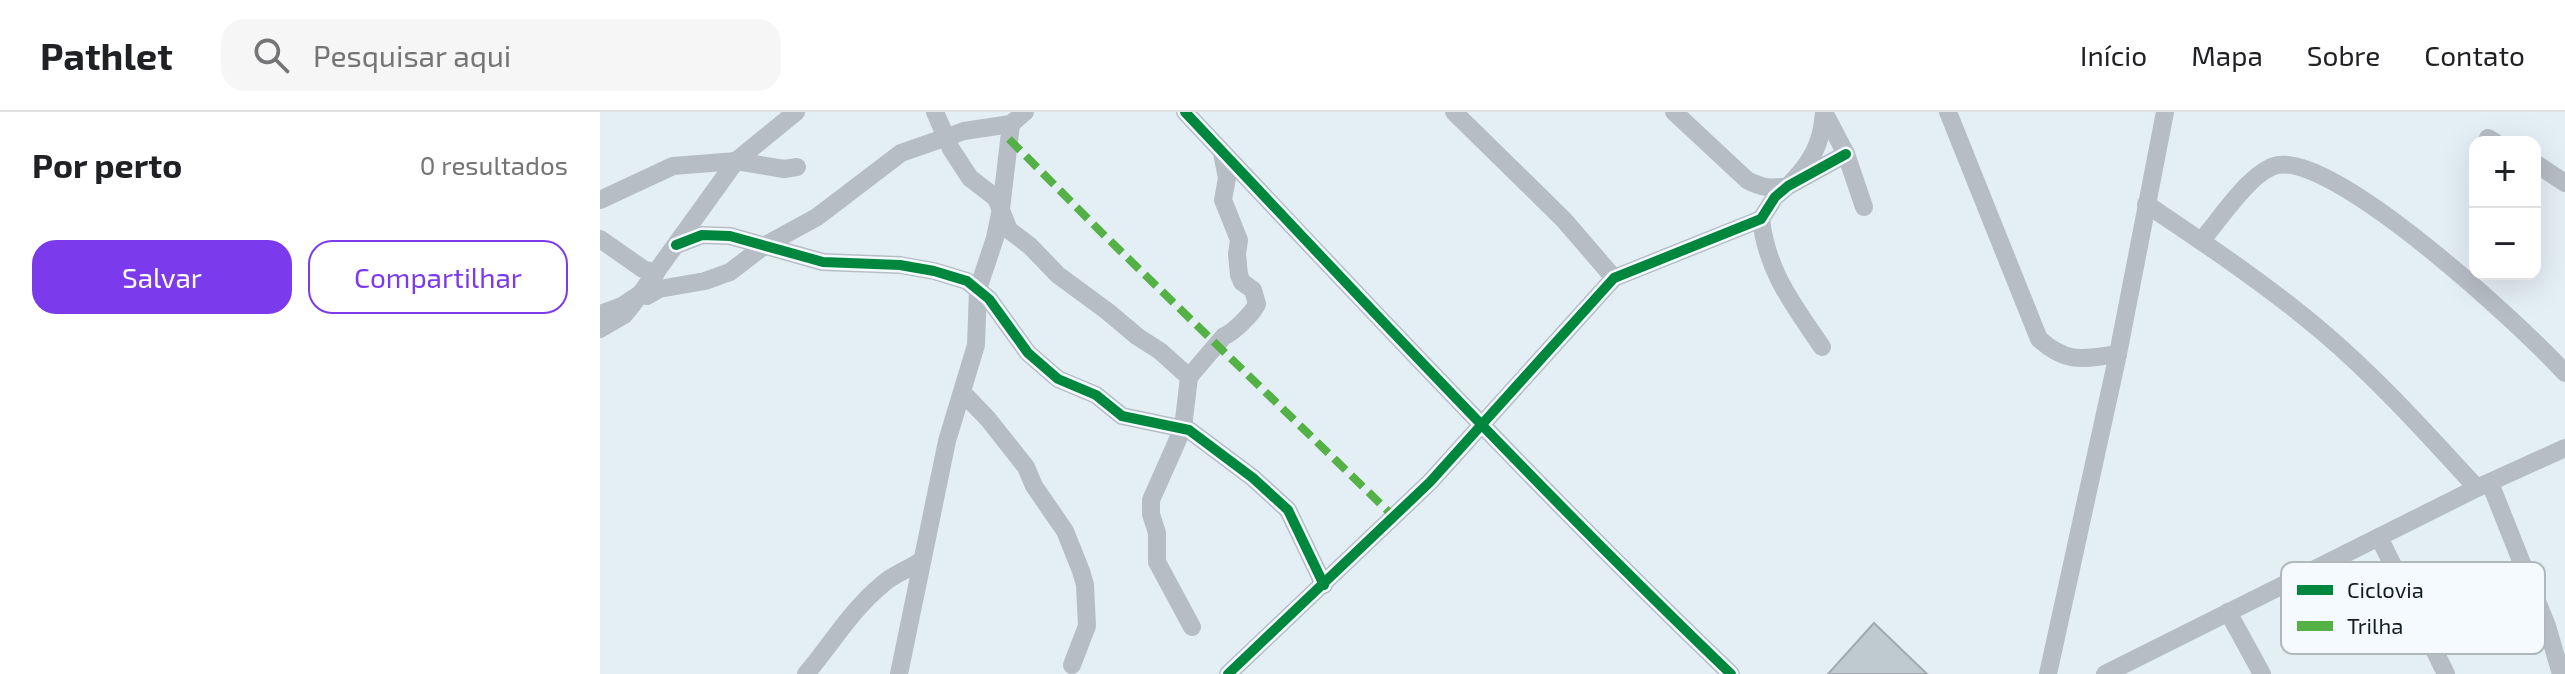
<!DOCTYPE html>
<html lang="pt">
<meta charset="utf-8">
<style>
body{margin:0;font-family:"Exo 2",sans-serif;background:#f6f6f6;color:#202124}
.controls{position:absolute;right:24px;top:24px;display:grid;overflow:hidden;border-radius:16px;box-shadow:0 8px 32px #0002}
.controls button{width:72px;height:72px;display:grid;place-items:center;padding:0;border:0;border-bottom:2px solid #e0e0e0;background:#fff;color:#202124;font:40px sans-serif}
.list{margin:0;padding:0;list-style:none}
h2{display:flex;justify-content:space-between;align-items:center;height:104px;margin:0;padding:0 32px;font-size:34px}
h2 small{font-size:26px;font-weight:400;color:#757577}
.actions{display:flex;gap:16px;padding:24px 32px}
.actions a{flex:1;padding:18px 0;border:2px solid #7c3aed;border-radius:24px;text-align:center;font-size:28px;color:#7c3aed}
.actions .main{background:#7c3aed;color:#fff}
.icon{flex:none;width:44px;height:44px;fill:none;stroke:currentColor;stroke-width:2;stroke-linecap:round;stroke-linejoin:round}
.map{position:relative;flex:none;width:1965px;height:562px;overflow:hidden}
header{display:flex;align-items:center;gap:48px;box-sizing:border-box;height:112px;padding:0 40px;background:#fff;border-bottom:2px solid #e0e0e0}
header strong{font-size:38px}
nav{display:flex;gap:44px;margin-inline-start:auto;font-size:28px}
.search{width:560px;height:72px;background:#f6f6f6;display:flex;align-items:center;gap:20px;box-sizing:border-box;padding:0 28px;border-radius:24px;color:#757577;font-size:30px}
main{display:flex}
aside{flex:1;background:#fff}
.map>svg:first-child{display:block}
.building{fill:#bfcacf;stroke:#9fa9ae;stroke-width:2}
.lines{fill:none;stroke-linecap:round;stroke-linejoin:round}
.minor{stroke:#b7bdc5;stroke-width:18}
.quiet{stroke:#54b145;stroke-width:8;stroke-dasharray:16 8;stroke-linecap:butt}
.cycleway-casing{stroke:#f5fafe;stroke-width:15}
.cycleway{stroke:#00873e;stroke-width:10}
.key{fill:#f5fafe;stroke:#b1b8bc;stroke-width:2}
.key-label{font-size:22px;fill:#121d23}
</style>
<header>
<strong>Pathlet</strong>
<div class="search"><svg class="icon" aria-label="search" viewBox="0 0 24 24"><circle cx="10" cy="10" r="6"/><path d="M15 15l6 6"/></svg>Pesquisar aqui</div>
<nav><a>Início</a><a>Mapa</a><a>Sobre</a><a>Contato</a></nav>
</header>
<main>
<aside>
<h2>Por perto<small>0 resultados</small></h2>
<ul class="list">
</ul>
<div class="actions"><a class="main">Salvar</a><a>Compartilhar</a></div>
</aside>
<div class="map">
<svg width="1965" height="562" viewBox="0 0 1965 562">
<rect width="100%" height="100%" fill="#e4eef5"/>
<polygon class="building" points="1274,511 1327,562 1228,562"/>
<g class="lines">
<g class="minor">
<polyline points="335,0 351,37 370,66 396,86 409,118 430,134 458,163 507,199 538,225 560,239 589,265 583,316 551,388 551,402 557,421 557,450 592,515"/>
<path d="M585 0C764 190 942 381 1131 562"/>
<polyline points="854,0 964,108 1014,166"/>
<path d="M1074 0 1147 68C1162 76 1172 77 1188 74 1211 51 1222 32 1224 0"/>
<path d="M1348 0 1439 227C1467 252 1483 247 1518 242"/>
<polyline points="1225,2 1246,42 1264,95"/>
<polyline points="1888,26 1895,30"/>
<polyline points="1935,51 1965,71"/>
<polyline points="0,88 73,54 136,49 184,57 197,55"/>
<path d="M1546 92C1607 133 1669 174 1725 222 1780 269 1828 323 1877 376"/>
<path d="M1161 107C1167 160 1193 192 1222 235"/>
<polyline points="0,127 43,157 56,161"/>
<path d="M1601 129C1619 109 1651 58 1678 53 1738 43 1923 215 1965 261"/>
<polyline points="76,133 102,123 130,124 223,150 300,153 334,159 367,169 389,187 428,241 458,267 496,283 522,304 589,318 653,366 688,398 724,473"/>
<polyline points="0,202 22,194 40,182 47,184 59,177 105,169 130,160 164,134 217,105 301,41 364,19 411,12 425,0"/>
<polyline points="0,217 24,203 33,192 136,49 196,0"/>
<path d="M589 265 624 224C633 221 653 201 657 192L653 178 642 170 639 163 637 142 639 128 623 88 627 66 622 41"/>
<polyline points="363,281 388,307 426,355 434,374 465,419 481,459 485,473 487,514 472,553"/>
<polyline points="1890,371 1947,514 1961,562"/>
<polyline points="1779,425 1846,562"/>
<polyline points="1628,500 1662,562"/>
<polyline points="1827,523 1930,469"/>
<path d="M206 562C233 530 251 498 284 471 296 461 310 457 322 448"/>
<polyline points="299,562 347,329 376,233 378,177 395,126 401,97 411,12"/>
<polyline points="628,562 830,370 1014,166 1161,107 1175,85 1188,74 1246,42"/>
<polyline points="1448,562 1518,242 1565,0"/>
<polyline points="1505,562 1877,376 1965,336"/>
</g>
<polyline class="quiet" points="409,27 502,121 794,405"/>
<defs>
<g id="cycleway">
<path d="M585 0C764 190 942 381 1131 562"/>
<polyline points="76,133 102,123 130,124 223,150 300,153 334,159 367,169 389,187 428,241 458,267 496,283 522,304 589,318 653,366 688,398 724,473"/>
<polyline points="628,562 830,370 1014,166 1161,107 1175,85 1188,74 1246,42"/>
</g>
</defs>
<use href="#cycleway" class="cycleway-casing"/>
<use href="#cycleway" class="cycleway"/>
</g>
<rect x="1681" y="450" width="264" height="92" rx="12" class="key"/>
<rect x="1697" y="473" width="36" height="10" fill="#00873e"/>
<rect x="1697" y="509" width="36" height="10" fill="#54b145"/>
<g class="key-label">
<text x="1747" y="486">Ciclovia</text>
<text x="1747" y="522">Trilha</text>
</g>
</svg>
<div class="controls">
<button>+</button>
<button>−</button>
</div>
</div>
</main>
